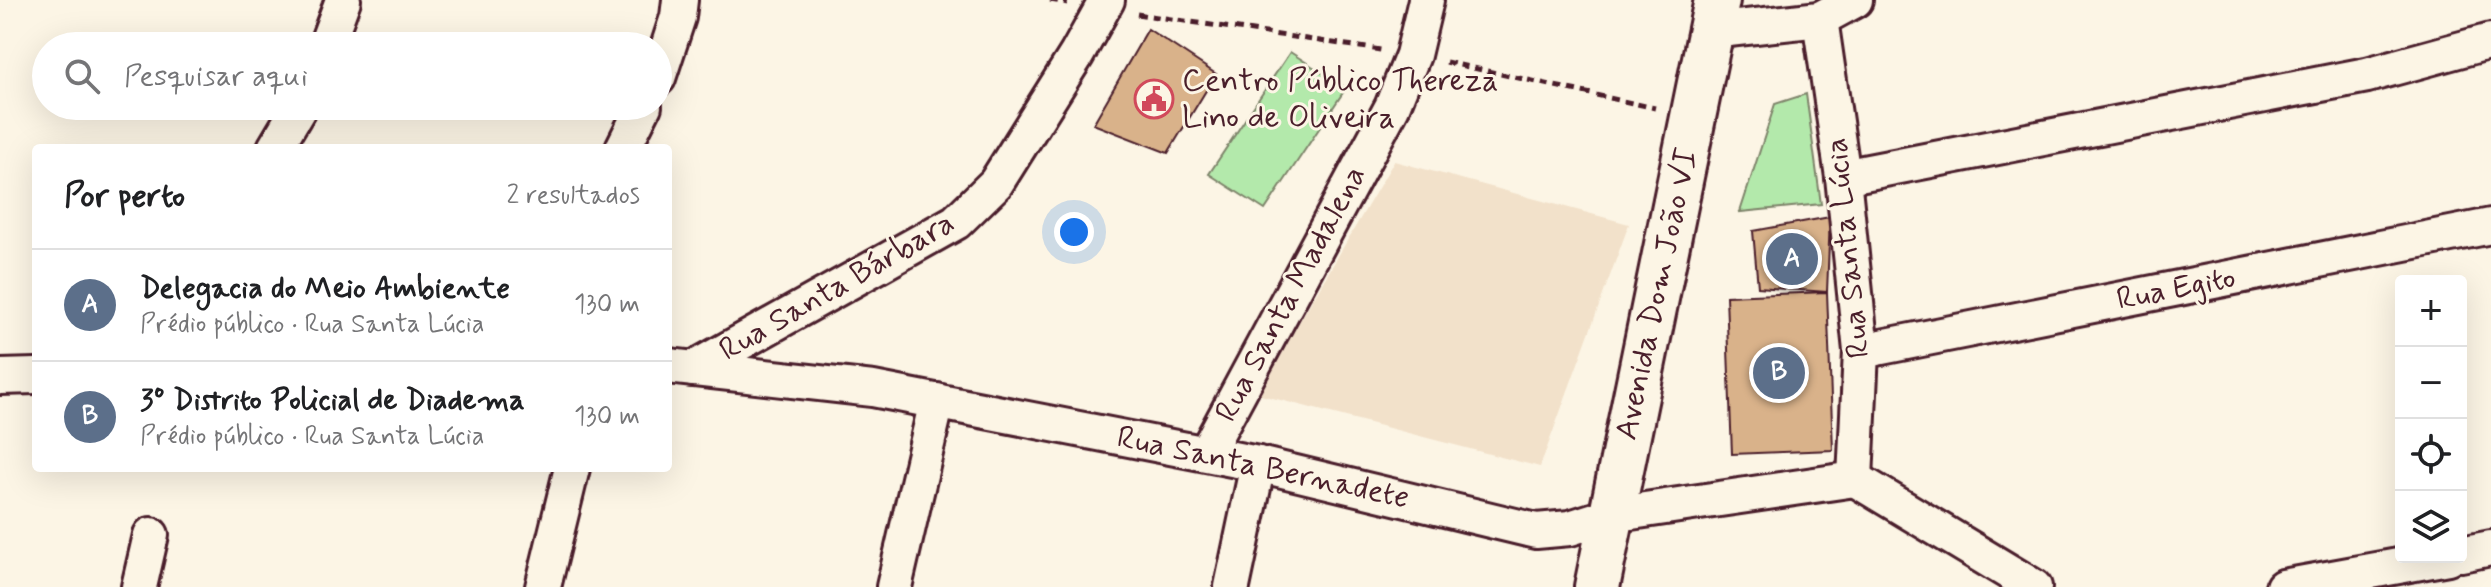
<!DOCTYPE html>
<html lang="pt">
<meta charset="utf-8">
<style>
body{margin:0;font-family:Mynerve,sans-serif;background:#f2f2f2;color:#202124}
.controls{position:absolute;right:24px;bottom:24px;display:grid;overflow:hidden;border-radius:8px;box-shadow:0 8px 32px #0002}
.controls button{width:72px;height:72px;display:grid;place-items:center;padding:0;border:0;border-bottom:2px solid #e0e0e0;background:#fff;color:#202124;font:40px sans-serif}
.you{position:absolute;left:1074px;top:232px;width:28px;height:28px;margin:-20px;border:6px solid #fff;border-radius:50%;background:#1a73e8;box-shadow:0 0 0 12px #1a73e833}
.badge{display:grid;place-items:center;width:52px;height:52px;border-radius:50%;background:#d1495b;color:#fff;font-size:26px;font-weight:700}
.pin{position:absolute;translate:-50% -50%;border:4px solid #fff;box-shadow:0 2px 8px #0006}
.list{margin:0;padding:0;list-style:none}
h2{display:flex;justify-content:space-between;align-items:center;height:104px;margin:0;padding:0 32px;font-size:34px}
h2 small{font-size:26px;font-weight:400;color:#757577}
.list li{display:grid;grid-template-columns:52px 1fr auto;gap:24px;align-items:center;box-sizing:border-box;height:112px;padding:0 32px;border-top:2px solid #e0e0e0}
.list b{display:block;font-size:30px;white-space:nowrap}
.list p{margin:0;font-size:26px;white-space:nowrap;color:#757577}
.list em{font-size:26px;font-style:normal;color:#757577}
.icon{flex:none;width:44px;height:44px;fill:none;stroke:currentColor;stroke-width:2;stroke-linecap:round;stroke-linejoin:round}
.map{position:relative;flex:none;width:2491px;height:587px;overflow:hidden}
.search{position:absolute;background:#fff;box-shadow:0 8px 32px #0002;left:32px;top:32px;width:640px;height:88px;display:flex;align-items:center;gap:20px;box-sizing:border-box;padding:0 28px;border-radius:44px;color:#757577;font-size:30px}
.panel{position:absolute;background:#fff;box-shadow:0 8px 32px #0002;left:32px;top:144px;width:640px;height:328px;border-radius:8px}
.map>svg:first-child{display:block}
.built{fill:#f2e1ca}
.green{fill:#b3e9ab;stroke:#7e846b;stroke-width:2}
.building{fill:#d9b28a;stroke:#4a1f2b;stroke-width:2}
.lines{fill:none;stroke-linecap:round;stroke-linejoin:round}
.minor-casing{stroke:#4a1f2b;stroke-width:40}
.tertiary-casing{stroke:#4a1f2b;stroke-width:50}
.path{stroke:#4a1f2b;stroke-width:5;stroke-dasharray:8 6;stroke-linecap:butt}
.minor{stroke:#fcf5e5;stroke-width:34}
.tertiary{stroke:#fcf5e5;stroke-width:44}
.labels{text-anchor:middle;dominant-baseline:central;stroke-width:6;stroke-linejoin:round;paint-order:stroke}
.poi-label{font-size:32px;fill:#4a1f2b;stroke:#fcf5e5;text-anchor:start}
.street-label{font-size:32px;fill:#4a1f2b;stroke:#fcf5e5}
</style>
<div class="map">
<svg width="2491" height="587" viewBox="0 0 2491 587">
<rect width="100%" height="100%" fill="#fcf5e5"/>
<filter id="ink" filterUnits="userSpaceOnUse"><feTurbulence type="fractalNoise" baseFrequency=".0125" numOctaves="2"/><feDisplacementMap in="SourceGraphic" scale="16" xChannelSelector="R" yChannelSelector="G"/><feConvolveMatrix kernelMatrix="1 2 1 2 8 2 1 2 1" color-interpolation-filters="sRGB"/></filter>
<g filter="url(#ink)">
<polygon class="built" points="1394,161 1629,224 1540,467 1257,394"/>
<g class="green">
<polygon points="1290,52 1346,88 1265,210 1209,174"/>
<polygon points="1806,94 1821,204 1740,212 1775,104"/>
</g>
<g class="building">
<polygon points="1148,29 1216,74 1168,153 1093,124"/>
<polygon points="1830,217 1827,292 1758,287 1753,231"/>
<polygon points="1827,292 1833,450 1732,454 1726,296"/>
</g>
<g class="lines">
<defs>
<g id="minor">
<polyline points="1820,19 1843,177 1861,351 1855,479"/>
<polyline points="1710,31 1820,19 1855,0"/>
<polyline points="326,46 343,0"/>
<polyline points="658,78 678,17 680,0"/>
<polyline points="275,148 300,106"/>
<polyline points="623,148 644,106"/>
<polyline points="1843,177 2367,75 2491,41"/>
<polyline points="1861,351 2491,226"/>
<polyline points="668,366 873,389 1258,464 1536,531 1570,528 1611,515 1855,479"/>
<polyline points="693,369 956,222 996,183 1077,54 1107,0"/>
<polyline points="0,377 36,376"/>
<polyline points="1206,453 1392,107 1413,55 1426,0"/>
<polyline points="1855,479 2034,587"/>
<polyline points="2461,554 2491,548"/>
<polyline points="139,587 151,535"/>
<polyline points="543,587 572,468"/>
<polyline points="894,587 937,401"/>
<polyline points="1232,587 1258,464"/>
<polyline points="2283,587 2448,557"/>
</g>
<polyline id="tertiary" points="1597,587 1717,0"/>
</defs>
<use href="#minor" class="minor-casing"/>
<use href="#tertiary" class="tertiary-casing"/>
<g class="path">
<polyline points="1050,0 1068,3"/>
<polyline points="1137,14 1381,50"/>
<polyline points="1446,62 1655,108"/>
</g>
<use href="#minor" class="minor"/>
<use href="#tertiary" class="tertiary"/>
</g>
</g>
<defs>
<symbol id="civic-ring" viewBox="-11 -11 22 22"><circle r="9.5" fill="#fcf5e5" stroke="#d1495b" stroke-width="1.5"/><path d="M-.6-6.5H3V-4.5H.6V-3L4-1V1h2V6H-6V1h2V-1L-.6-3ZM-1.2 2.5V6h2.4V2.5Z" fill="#d1495b"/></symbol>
</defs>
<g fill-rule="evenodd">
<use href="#civic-ring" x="1132" y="77" width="44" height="44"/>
</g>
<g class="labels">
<g class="poi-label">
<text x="1182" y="81">Centro Público Thereza<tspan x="1182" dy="37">Lino de Oliveira</tspan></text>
</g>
<g class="street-label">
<text transform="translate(1848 248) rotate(-96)">Rua Santa Lúcia</text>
<text transform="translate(837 287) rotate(-30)">Rua Santa Bárbara</text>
<text transform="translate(2176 289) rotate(-11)">Rua Egito</text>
<text transform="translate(1291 294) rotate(-62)">Rua Santa Madalena</text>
<text transform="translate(1657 294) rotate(-78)">Avenida Dom João VI</text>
<text transform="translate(1263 468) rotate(12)">Rua Santa Bernadete</text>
</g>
</g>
</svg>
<div class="controls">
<button>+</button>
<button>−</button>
<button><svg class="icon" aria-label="locate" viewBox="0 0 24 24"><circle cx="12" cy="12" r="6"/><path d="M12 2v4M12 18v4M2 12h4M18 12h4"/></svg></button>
<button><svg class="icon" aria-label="layers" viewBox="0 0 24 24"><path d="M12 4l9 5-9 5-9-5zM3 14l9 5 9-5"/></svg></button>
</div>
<div class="you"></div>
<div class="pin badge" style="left:1792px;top:259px;background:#5c6f8a">A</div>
<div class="pin badge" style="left:1779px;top:373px;background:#5c6f8a">B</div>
<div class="search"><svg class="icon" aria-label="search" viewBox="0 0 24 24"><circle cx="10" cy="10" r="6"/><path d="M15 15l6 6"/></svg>Pesquisar aqui</div>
<section class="panel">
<h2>Por perto<small>2 resultados</small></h2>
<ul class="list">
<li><span class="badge" style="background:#5c6f8a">A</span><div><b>Delegacia do Meio Ambiente</b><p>Prédio público · Rua Santa Lúcia</p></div><em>130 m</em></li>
<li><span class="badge" style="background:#5c6f8a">B</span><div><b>3º Distrito Policial de Diadema</b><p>Prédio público · Rua Santa Lúcia</p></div><em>130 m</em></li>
</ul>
</section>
</div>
